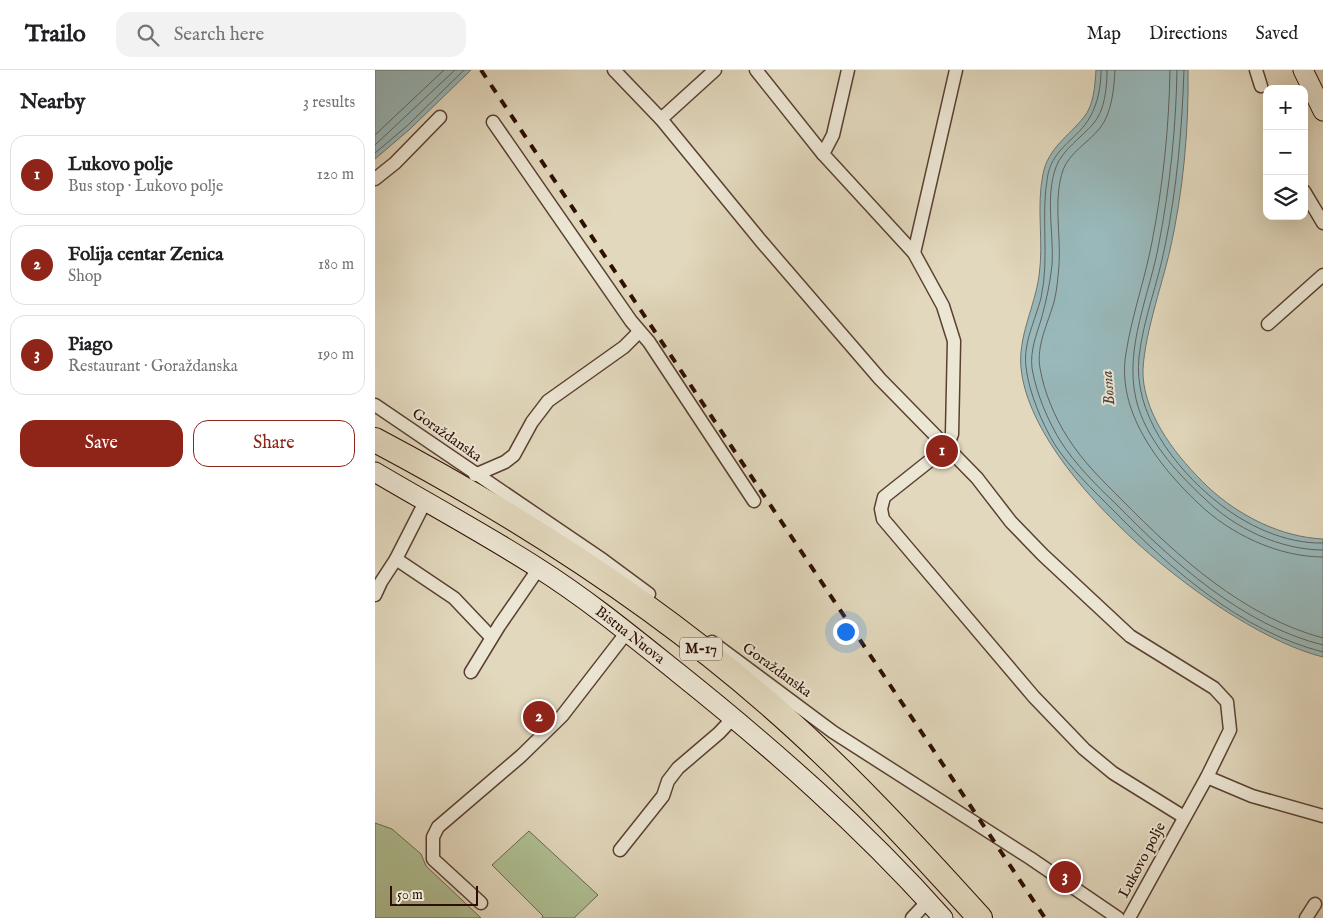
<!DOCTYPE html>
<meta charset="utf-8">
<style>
body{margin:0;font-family:"IM FELL English",serif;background:#f2f2f2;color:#202124}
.controls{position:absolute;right:15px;top:15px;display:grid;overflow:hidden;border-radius:10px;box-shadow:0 5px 20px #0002}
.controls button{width:45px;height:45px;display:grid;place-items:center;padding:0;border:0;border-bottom:1px solid #e0e0e0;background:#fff;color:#202124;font:25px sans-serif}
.scale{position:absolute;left:15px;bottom:12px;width:88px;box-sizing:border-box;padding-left:5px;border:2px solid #2d0e03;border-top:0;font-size:14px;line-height:18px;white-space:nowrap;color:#2d0e03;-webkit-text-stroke:4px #ece6d4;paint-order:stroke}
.you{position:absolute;left:470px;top:561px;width:18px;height:18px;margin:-12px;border:4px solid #fff;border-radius:50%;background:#1a73e8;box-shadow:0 0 0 8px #1a73e833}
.badge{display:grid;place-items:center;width:32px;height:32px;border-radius:50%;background:#8f2418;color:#fff;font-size:16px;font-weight:700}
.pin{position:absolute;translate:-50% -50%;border:2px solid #fff;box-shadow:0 1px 5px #0006}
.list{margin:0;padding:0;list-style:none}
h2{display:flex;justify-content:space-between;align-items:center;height:65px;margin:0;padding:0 20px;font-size:21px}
h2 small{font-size:16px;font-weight:400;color:#757577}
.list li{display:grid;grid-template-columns:32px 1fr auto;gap:15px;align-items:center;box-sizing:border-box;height:80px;margin:0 10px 10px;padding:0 10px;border:1px solid #e0e0e0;border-radius:15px}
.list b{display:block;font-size:19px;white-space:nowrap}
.list p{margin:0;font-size:16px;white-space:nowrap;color:#757577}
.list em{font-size:16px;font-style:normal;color:#757577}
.actions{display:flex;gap:10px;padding:15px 20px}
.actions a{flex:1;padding:11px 0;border:1px solid #8f2418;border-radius:15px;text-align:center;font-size:18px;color:#8f2418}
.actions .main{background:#8f2418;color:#fff}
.icon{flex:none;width:28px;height:28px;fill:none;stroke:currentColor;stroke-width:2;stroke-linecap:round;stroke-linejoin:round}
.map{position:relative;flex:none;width:948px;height:848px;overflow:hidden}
header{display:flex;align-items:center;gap:30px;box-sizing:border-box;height:70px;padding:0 25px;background:#fff;border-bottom:1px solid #e0e0e0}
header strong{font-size:24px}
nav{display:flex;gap:28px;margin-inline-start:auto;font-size:18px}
.search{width:350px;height:45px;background:#f2f2f2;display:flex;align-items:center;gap:12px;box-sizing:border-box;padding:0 18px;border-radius:15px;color:#757577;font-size:19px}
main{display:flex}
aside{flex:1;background:#fff}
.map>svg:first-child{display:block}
.green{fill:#afc094;stroke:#6e674c}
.water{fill:#98b8ba;stroke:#6d7471}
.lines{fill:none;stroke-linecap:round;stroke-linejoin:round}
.shore{stroke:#62635e;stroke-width:1}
.street-casing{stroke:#5a4032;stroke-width:15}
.secondary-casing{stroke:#2d0e03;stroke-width:21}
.highway-casing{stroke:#2d0e03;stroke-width:26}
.street{stroke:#ece6d4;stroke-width:12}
.secondary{stroke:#ece6d4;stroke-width:19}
.highway{stroke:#e2d8bd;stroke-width:24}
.rail{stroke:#2d0e03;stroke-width:4;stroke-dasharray:9 9;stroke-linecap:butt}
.labels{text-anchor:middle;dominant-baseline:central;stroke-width:4;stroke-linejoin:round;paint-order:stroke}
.shield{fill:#ece6d4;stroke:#664f42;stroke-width:1}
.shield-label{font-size:14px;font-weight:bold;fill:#2d0e03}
.street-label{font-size:15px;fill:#2d0e03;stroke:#ece6d4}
.water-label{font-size:16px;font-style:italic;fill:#524a43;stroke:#ece6d4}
</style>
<header>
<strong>Trailo</strong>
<div class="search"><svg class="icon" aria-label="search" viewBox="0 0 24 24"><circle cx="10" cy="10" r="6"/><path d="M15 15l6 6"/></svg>Search here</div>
<nav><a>Map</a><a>Directions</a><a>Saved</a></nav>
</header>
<main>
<aside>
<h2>Nearby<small>3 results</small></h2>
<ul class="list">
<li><span class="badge">1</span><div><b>Lukovo polje</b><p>Bus stop · Lukovo polje</p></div><em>120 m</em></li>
<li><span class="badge">2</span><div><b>Folija centar Zenica</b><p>Shop</p></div><em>180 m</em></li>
<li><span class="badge">3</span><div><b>Piago</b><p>Restaurant · Goraždanska</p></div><em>190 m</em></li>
</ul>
<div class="actions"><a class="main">Save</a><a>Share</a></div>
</aside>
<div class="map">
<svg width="948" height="848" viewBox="0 0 948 848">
<rect width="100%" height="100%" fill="#e2d8bd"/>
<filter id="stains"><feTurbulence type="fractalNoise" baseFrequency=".004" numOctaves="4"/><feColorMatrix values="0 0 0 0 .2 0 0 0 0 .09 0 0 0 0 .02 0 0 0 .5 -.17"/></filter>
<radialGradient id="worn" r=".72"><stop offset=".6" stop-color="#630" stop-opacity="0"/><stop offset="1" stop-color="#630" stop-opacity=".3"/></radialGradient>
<g class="green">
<polygon points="0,753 17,759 46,784 51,796 106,848 0,848"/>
<polygon points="154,761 223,825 199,848 167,848 168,846 117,795"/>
</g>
<g class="water">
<polygon points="0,0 96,0 35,59 0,89"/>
<path d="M721 0H813C814 60 808 122 795 180 787 215 767 272 768 306 771 349 803 388 833 417 864 446 906 467 948 469V587C847 562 656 406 646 298 643 266 660 236 664 206 669 172 661 138 668 104 673 78 694 66 709 47 719 35 720 15 721 0Z"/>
</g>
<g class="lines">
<g class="shore">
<path d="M726 0C726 16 723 33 715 47 703 69 679 77 673 104 665 145 675 187 666 228 660 251 648 273 651 297 654 323 667 353 680 375 696 399 717 419 738 440 796 499 865 561 948 582"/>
<path d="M732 0C732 17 730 41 718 54 707 67 687 80 681 97 670 127 679 163 677 195 675 214 671 232 666 250 661 266 655 281 657 298 661 323 673 351 686 372 701 395 721 415 741 434 798 492 867 555 948 575"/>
<path d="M740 0C739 18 737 43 725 58 714 72 694 83 688 100 678 130 686 164 684 195 683 207 682 220 679 232 673 253 661 276 665 298 669 322 680 348 693 368 708 392 728 411 747 430 803 487 869 547 948 568"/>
<path d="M795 0C794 58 788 115 777 172 770 209 757 245 751 283 741 341 783 395 823 433 855 464 903 487 948 487"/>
<path d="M802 0C801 58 795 116 784 173 775 224 749 277 761 329 770 368 801 402 829 428 859 458 905 480 948 480"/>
<path d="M809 0C807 59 802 118 790 176 783 213 768 250 764 287 758 343 799 397 841 431 870 455 910 474 948 473"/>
<polyline points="0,65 69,0"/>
<polyline points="0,75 80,0"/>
<polyline points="0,83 32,56 89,0"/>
</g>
<defs>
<g id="street">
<polyline points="239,0 286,49 386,171 505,309 602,408 636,452 668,485 755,566 839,618 852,632 855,660 832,707 754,848"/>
<polyline points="381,0 448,84 539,183 568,236 579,271 577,364 572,377 509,427 506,439 508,449 659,627 709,679 738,703 809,747"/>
<polyline points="881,0 886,16"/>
<polyline points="286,49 340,0"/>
<polyline points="118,52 256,251 274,272 379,431"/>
<polyline points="448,84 458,65 473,0"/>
<polyline points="0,109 20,93 65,47"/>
<polyline points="929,121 948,153"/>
<polyline points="539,183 581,0"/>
<polyline points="893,254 948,205"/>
<polyline points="0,335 228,490 274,524"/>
<polyline points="100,405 130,392 139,385 157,352 173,331 249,277 264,262"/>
<polyline points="21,489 79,528 116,567"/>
<polyline points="0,525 6,512 21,489 50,432"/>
<polyline points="337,572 458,662 655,788 743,848"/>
<polyline points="96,602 124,556 164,498"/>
<polyline points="832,707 877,726 948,746"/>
<polyline points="245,780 288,726 293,711 303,698 344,663 359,647"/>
<polyline points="106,833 58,789 58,767 63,757 146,686 187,646 252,562"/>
<polyline points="537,848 553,831"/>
<polyline points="931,848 940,834"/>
</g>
<g id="secondary">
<polyline points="928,0 948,41"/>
<path d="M0 402C54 434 110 464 163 498 212 529 257 566 302 602 397 678 487 757 568 848"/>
</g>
<path id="highway" d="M0 370C140 444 275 530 394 634 470 700 538 774 605 848"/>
</defs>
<use href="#street" class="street-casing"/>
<use href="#secondary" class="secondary-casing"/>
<use href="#highway" class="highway-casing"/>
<use href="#street" class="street"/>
<use href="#secondary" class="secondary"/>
<use href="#highway" class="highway"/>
<polyline class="rail" points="106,0 670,848"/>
</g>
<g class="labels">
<rect class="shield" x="305" y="567.5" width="42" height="23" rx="4"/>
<g class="shield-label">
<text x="326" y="579">M-17</text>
</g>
<g class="street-label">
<text transform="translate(72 365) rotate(35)">Goraždanska</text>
<text transform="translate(255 565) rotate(38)">Bistua Nuova</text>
<text transform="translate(402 600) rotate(36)">Goraždanska</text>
<text transform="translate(767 790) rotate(-62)">Lukovo polje</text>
</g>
<g class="water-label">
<text transform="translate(734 318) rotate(-95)">Bosna</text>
</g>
</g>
<rect width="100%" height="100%" filter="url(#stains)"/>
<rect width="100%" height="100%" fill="url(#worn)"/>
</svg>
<div class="controls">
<button>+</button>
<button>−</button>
<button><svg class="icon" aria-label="layers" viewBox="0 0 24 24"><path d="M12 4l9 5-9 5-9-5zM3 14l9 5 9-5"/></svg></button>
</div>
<div class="scale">50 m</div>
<div class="you"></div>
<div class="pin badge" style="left:567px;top:381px">1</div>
<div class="pin badge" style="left:164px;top:647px">2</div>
<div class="pin badge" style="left:690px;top:807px">3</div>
</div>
</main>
